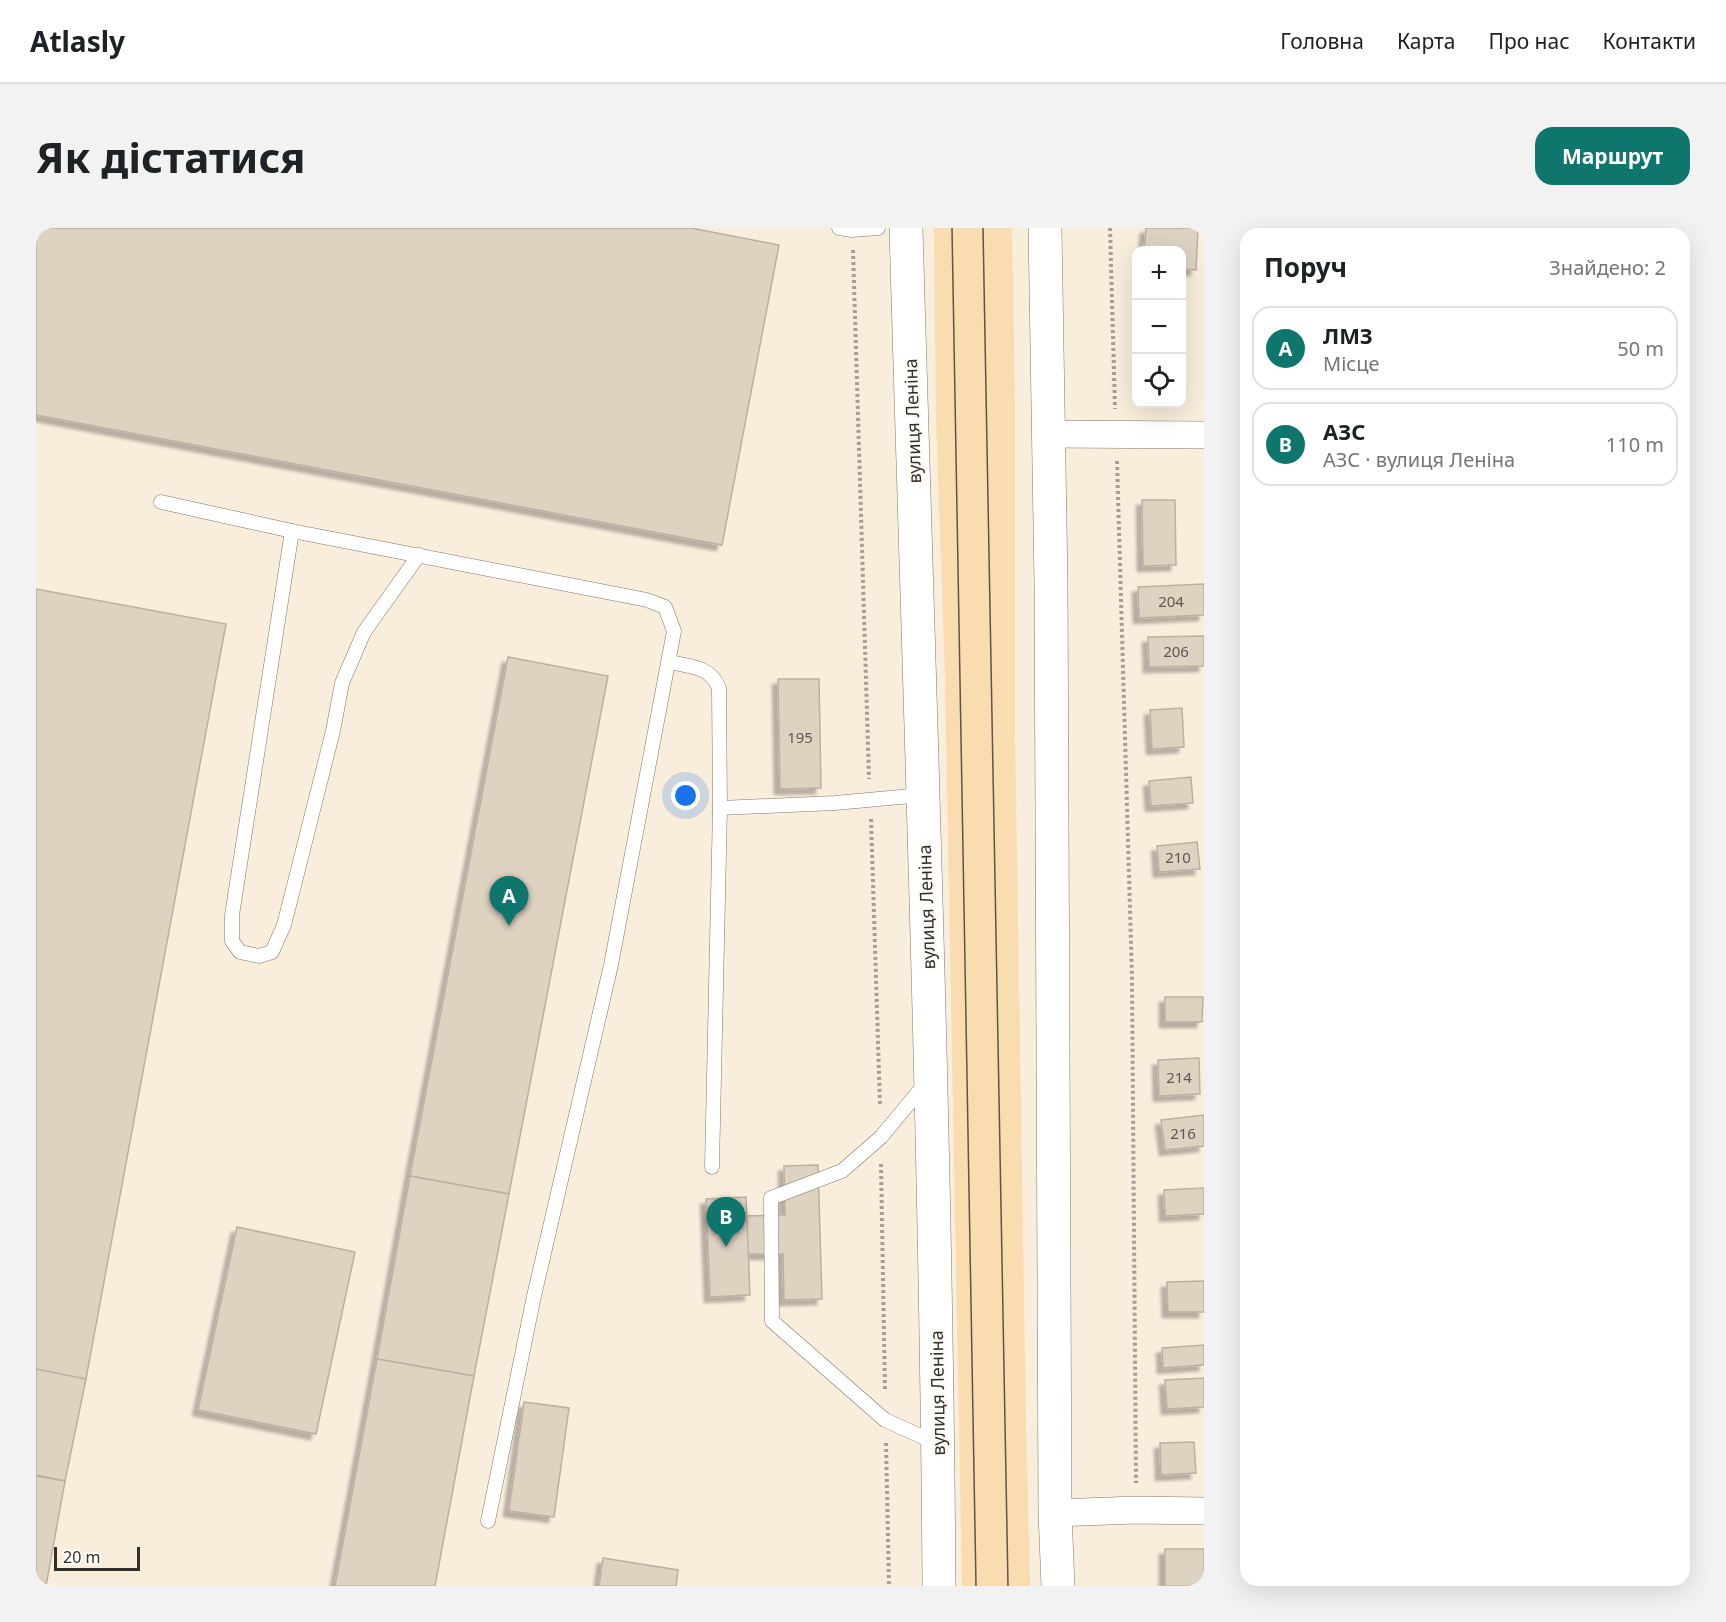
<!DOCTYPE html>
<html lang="uk">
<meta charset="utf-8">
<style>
body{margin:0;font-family:"Noto Sans",sans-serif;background:#f2f2f2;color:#202124}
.controls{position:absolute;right:18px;top:18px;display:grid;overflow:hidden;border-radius:12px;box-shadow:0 6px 24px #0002}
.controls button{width:54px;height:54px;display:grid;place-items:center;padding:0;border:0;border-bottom:2px solid #e0e0e0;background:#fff;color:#202124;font:30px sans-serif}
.scale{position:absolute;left:18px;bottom:15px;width:86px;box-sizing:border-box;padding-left:6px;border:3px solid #342f28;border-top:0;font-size:16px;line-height:21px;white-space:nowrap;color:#342f28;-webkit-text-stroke:4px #fefcf8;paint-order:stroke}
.you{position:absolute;left:650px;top:568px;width:21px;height:21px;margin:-15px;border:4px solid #fff;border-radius:50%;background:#1a73e8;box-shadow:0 0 0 9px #1a73e833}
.badge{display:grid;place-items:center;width:39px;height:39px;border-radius:50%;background:#0f766e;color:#fff;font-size:20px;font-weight:700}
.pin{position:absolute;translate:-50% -50px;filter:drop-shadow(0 2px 3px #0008)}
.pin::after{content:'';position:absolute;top:32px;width:21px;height:18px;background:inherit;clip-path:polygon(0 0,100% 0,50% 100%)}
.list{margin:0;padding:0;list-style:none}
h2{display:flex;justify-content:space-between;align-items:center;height:78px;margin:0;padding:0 24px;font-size:26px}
h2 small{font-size:20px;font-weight:400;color:#757577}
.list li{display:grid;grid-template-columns:39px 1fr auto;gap:18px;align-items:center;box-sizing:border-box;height:84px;margin:0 12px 12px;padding:0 12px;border:2px solid #e0e0e0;border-radius:18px}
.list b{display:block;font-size:22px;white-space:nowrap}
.list p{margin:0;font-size:20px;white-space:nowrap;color:#757577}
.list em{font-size:20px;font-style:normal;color:#757577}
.icon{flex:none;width:33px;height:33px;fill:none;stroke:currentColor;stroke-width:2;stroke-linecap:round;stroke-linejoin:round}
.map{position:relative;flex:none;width:1168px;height:1358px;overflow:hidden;border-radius:18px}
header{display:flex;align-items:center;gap:36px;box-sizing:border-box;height:84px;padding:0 30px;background:#fff;border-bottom:2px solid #e0e0e0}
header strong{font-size:28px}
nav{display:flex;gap:33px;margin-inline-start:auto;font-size:21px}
.intro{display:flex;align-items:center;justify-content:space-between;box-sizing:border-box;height:144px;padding:0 36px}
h1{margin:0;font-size:42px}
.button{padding:15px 27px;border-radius:18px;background:#0f766e;color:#fff;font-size:21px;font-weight:700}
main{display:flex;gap:36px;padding:0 36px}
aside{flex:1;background:#fff;border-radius:18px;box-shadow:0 6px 24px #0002}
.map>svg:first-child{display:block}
.green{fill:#f9dcb0}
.building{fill:#ded2c1;stroke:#bcb09f;stroke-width:1.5;filter:url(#shadow)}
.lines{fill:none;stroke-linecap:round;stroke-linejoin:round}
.lane-casing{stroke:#817666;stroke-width:15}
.street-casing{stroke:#817666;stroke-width:28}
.primary-casing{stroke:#817666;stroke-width:34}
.path{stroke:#a89f91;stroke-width:4;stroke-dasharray:3 3;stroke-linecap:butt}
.lane{stroke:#fff;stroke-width:14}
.street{stroke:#fff;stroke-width:27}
.primary{stroke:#fff;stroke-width:33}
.tram{stroke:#5b554c;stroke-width:1.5}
.labels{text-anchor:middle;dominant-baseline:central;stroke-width:6;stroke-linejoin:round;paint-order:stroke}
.number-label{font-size:15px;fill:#5e584e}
.street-label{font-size:18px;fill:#342f28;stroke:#fefcf8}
</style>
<header>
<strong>Atlasly</strong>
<nav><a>Головна</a><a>Карта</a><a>Про нас</a><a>Контакти</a></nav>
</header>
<div class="intro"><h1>Як дістатися</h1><a class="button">Маршрут</a></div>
<main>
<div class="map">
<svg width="1168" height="1358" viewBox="0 0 1168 1358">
<defs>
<filter id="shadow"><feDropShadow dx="-5.5" dy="5.5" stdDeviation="1.5" flood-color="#0004"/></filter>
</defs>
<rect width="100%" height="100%" fill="#f9eddb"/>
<polygon class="green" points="898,0 976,0 979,173 979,508 990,1196 994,1358 926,1358 909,449 900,190"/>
<g class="building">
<polygon points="0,0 655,0 743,17 686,317 0,187"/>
<polygon points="1110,0 1162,0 1160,42 1146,41 1146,22 1108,22"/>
<polygon points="1106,272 1139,272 1140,337 1107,338"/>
<polygon points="1168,356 1168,387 1103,390 1102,359"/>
<polygon points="0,361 190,396 50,1151 0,1142"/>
<polygon points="1168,408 1168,438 1113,439 1112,409"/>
<polygon points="472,429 572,448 473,966 374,948"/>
<polygon points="742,451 783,451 785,560 744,561"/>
<polygon points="1146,480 1148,519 1116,521 1114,482"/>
<polygon points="1155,549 1157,575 1115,578 1113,553"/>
<polygon points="1161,614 1164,641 1123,644 1121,618"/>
<polygon points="1129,769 1167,769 1166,794 1129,794"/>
<polygon points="1163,830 1164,866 1123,868 1122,832"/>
<polygon points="1168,887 1168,918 1129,922 1125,892"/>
<polygon points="782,937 786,1071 748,1072 747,1026 711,1026 710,988 749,987 748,938"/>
<polygon points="374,948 473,966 438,1148 341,1131"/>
<polygon points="1168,960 1168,986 1129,988 1128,962"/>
<polygon points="710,969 714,1067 674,1069 670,971"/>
<polygon points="201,999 319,1024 280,1206 162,1182"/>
<polygon points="1168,1053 1168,1084 1132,1084 1131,1054"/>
<polygon points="1168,1117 1168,1137 1127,1140 1126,1120"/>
<polygon points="341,1131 438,1148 399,1358 299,1358"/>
<polygon points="0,1141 50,1151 29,1253 0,1247"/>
<polygon points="1168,1150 1168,1179 1131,1181 1129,1152"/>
<polygon points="488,1174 533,1180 518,1289 473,1283"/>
<polygon points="1158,1214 1160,1245 1125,1247 1124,1215"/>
<polygon points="0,1248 29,1253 10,1358 0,1358"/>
<rect x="1129" y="1321" width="39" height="37"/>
<polygon points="567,1330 642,1342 640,1358 563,1358"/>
</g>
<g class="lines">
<defs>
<g id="lane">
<polyline points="803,0 816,2 842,0"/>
<polyline points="125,274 256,303 611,372 629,379 638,403 575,737 498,1068 452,1293"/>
<polyline points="256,303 196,687 196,713 204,724 223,728 236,724 248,697 265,630 297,503 306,455 328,404 383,327"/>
<path d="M634 434C655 439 674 438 683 460L684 580 676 939"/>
<polyline points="684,580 799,575 886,567"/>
<polyline points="889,856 845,909 806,943 735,970 736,1093 849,1192 900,1215"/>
</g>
<g id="street">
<polyline points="1012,206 1168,207"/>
<polyline points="1019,1285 1100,1282 1168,1283"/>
</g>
<g id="primary">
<path d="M870 0C883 453 900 905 903 1358"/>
<polyline points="1009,0 1015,355 1019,1285 1022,1358"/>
</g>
</defs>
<use href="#lane" class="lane-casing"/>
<use href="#street" class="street-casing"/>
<use href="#primary" class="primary-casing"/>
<g class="path">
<polyline points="1074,0 1079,181"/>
<polyline points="817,22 833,551"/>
<polyline points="1081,233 1096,750 1100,1255"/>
<polyline points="835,591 844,878"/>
<polyline points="845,936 849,1163"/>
<polyline points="850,1215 853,1358"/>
</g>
<use href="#lane" class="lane"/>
<use href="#street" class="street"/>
<use href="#primary" class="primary"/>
<g class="tram">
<polyline points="916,0 940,1358"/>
<polyline points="947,0 972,1358"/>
</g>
</g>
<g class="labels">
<g class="number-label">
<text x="1135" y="373">204</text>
<text x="1140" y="423">206</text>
<text x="764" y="509">195</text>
<text x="1142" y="629">210</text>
<text x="1143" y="849">214</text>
<text x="1147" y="905">216</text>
</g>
<g class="street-label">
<text transform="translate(876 193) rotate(-92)">вулиця Леніна</text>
<text transform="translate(890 679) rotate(-92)">вулиця Леніна</text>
<text transform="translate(901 1165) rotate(-91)">вулиця Леніна</text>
</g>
</g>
</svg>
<div class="controls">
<button>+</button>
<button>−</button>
<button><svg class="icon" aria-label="locate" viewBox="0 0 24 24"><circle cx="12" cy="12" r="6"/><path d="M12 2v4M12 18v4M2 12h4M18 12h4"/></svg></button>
</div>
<div class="scale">20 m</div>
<div class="you"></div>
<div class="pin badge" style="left:473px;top:698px">A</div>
<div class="pin badge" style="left:690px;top:1019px">B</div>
</div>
<aside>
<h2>Поруч<small>Знайдено: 2</small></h2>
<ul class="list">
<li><span class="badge">A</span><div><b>ЛМЗ</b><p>Місце</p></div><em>50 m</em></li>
<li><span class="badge">B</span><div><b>АЗС</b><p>АЗС · вулиця Леніна</p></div><em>110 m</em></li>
</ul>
</aside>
</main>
